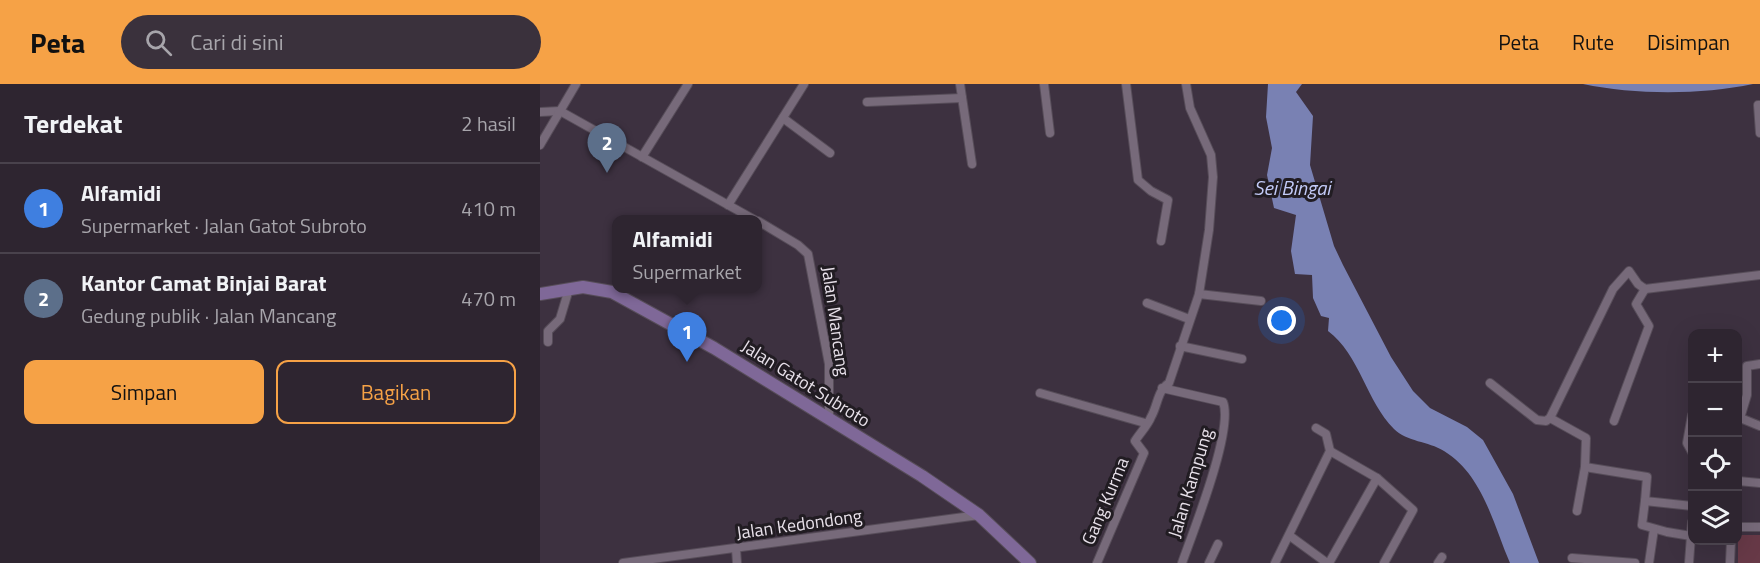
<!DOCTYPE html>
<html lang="id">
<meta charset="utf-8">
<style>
body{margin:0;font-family:"Titillium Web",sans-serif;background:#3a313c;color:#f1f3f6}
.controls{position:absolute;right:18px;bottom:18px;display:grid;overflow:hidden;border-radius:12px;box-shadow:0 6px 24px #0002}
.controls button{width:54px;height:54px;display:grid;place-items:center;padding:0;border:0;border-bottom:2px solid #49424c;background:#2e2530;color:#f1f3f6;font:30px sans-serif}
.you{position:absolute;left:742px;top:237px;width:21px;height:21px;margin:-15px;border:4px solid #fff;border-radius:50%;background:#1a73e8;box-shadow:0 0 0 9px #1a73e833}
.badge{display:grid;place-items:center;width:39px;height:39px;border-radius:50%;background:#f6a246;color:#fff;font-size:20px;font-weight:700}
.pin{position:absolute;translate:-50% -50px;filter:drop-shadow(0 2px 3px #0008)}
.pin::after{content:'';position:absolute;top:32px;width:21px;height:18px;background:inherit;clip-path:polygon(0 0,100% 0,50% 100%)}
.popup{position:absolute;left:72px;top:131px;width:150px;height:78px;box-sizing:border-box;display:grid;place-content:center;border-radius:12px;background:#2e2530;filter:drop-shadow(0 2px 4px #0005);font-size:20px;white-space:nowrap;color:#a7a5ab}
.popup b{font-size:22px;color:#f1f3f6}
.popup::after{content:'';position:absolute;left:50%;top:100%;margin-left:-12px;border:12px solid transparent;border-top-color:#2e2530}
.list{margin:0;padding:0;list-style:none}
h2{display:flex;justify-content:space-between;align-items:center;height:78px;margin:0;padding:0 24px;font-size:26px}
h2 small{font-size:20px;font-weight:400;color:#a7a5ab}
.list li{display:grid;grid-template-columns:39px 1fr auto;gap:18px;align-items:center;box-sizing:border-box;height:90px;padding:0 24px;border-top:2px solid #49424c}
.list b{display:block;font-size:22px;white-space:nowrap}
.list p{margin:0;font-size:20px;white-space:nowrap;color:#a7a5ab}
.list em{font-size:20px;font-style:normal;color:#a7a5ab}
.actions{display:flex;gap:12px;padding:18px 24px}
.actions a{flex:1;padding:14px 0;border:2px solid #f6a246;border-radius:12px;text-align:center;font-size:21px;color:#f6a246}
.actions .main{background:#f6a246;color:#111}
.icon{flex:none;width:33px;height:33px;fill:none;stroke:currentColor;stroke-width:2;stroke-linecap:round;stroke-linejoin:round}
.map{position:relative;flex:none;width:1220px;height:479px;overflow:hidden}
header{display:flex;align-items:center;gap:36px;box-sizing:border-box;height:84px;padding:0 30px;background:#f6a246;color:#111}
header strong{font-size:28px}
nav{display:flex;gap:33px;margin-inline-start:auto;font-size:21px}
.search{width:420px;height:54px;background:#3a313c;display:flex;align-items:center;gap:15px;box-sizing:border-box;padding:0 21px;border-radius:33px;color:#a7a5ab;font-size:22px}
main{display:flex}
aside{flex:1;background:#2e2530}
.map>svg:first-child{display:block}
.green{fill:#673947}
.water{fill:#7981b3}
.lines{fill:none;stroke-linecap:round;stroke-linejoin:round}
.street-casing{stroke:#574d59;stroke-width:10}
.secondary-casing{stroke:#574d59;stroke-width:14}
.street{stroke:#776a7a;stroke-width:8}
.secondary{stroke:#7f6898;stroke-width:12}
.labels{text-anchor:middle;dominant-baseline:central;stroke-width:6;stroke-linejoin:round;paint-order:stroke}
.street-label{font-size:18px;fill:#e8e1ea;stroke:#211c22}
.water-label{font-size:20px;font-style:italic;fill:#c3cbf8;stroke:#211c22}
</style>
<header>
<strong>Peta</strong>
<div class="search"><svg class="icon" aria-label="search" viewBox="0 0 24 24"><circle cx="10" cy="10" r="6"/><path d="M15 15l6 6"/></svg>Cari di sini</div>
<nav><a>Peta</a><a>Rute</a><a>Disimpan</a></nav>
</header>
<main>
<aside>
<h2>Terdekat<small>2 hasil</small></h2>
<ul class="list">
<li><span class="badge" style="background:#3f7fe0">1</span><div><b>Alfamidi</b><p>Supermarket · Jalan Gatot Subroto</p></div><em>410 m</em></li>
<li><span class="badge" style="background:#5c6f8a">2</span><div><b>Kantor Camat Binjai Barat</b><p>Gedung publik · Jalan Mancang</p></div><em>470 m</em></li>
</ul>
<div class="actions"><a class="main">Simpan</a><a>Bagikan</a></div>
</aside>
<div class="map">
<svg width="1220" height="479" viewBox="0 0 1220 479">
<rect width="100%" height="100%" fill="#3d3140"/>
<rect class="green" x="1198" y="451" width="22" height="28"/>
<g class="water">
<path d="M728 0H762L756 8 773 32 770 81 794 162 803 181 851 273 873 307 890 324 927 343 943 356 973 410 999 479H970C953 440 943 391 904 367 888 357 867 358 854 345 826 317 820 271 788 247L789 234 781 232 773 214 772 191 755 190 751 167 756 131 734 124 727 91 732 64 726 33Z"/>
<path d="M1043 0H1213C1161 11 1095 11 1043 0Z"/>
</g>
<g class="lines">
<defs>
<g id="street">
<polyline points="420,0 432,80"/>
<polyline points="504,0 510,49"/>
<polyline points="586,0 598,96 611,107 628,116 621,157"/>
<polyline points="327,18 422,14"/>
<polyline points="1220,21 1218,21 1220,49"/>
<polyline points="0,28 20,27 215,136"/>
<polyline points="243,34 290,69"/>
<polyline points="0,61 36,0"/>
<polyline points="102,73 148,0"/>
<polyline points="188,121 264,0"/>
<polyline points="218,137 258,161 268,170 289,280 289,335"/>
<polyline points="659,210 721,217"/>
<polyline points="607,219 649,235"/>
<polyline points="8,258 8,247 20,235 29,205"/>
<polyline points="640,262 702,275"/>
<polyline points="950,299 997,336 1006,337 1010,334 1073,205 1089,187 1098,200 1105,205 1220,191"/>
<path d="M622 304 683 318C694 345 653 448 642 479"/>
<polyline points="500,309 605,339"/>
<polyline points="1152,331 1147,359 1152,368"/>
<polyline points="1198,333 1220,342"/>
<polyline points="1010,334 1046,354 1045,383 1037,427"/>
<polyline points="1200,334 1207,311 1207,282 1220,280"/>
<polyline points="1074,337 1109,242 1096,220 1105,205"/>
<polyline points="790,367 837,394 873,426 844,479"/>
<polyline points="1045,383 1107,393 1105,417 1152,422"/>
<polyline points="1198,397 1220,399"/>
<polyline points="1105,417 1102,441 1127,448 1151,452"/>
<polyline points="1198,443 1220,443"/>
<polyline points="750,452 787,479"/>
<polyline points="196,465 197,479"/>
<polyline points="1032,474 1095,479"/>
<polyline points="83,479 439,431"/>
<path d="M557 479 604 369 595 357C600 349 608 341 611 333 618 321 617 307 629 299L659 210 669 146 673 93 671 71 650 24 646 0"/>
<polyline points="669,479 678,460"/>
<polyline points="735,479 790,367 786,350 776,344"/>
<polyline points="789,479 837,394"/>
<polyline points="898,479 902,473"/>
<polyline points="1109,479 1114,445"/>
<polyline points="1149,479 1152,438"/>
<polyline points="1190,479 1191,456"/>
</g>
<polyline id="secondary" points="0,210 43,203 72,208 174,264 382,392 439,431 490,479"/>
</defs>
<use href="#street" class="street-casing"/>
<use href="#secondary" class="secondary-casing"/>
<use href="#street" class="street"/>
<use href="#secondary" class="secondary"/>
</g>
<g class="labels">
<g class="street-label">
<text transform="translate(296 237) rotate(82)">Jalan Mancang</text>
<text transform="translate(266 299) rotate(32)">Jalan Gatot Subroto</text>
<text transform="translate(650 399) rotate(-73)">Jalan Kampung</text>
<text transform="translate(565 417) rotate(-67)">Gang Kurma</text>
<text transform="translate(259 440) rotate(-8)">Jalan Kedondong</text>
</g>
<g class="water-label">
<text x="752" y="103">Sei Bingai</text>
</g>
</g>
</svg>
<div class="controls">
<button>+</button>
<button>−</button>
<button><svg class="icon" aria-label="locate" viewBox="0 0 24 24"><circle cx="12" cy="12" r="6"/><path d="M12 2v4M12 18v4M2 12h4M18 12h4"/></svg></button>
<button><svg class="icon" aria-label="layers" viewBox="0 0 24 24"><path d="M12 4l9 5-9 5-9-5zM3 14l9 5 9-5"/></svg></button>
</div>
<div class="you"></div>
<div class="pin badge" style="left:147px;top:278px;background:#3f7fe0">1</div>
<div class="popup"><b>Alfamidi</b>Supermarket</div>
<div class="pin badge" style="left:67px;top:89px;background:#5c6f8a">2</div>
</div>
</main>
